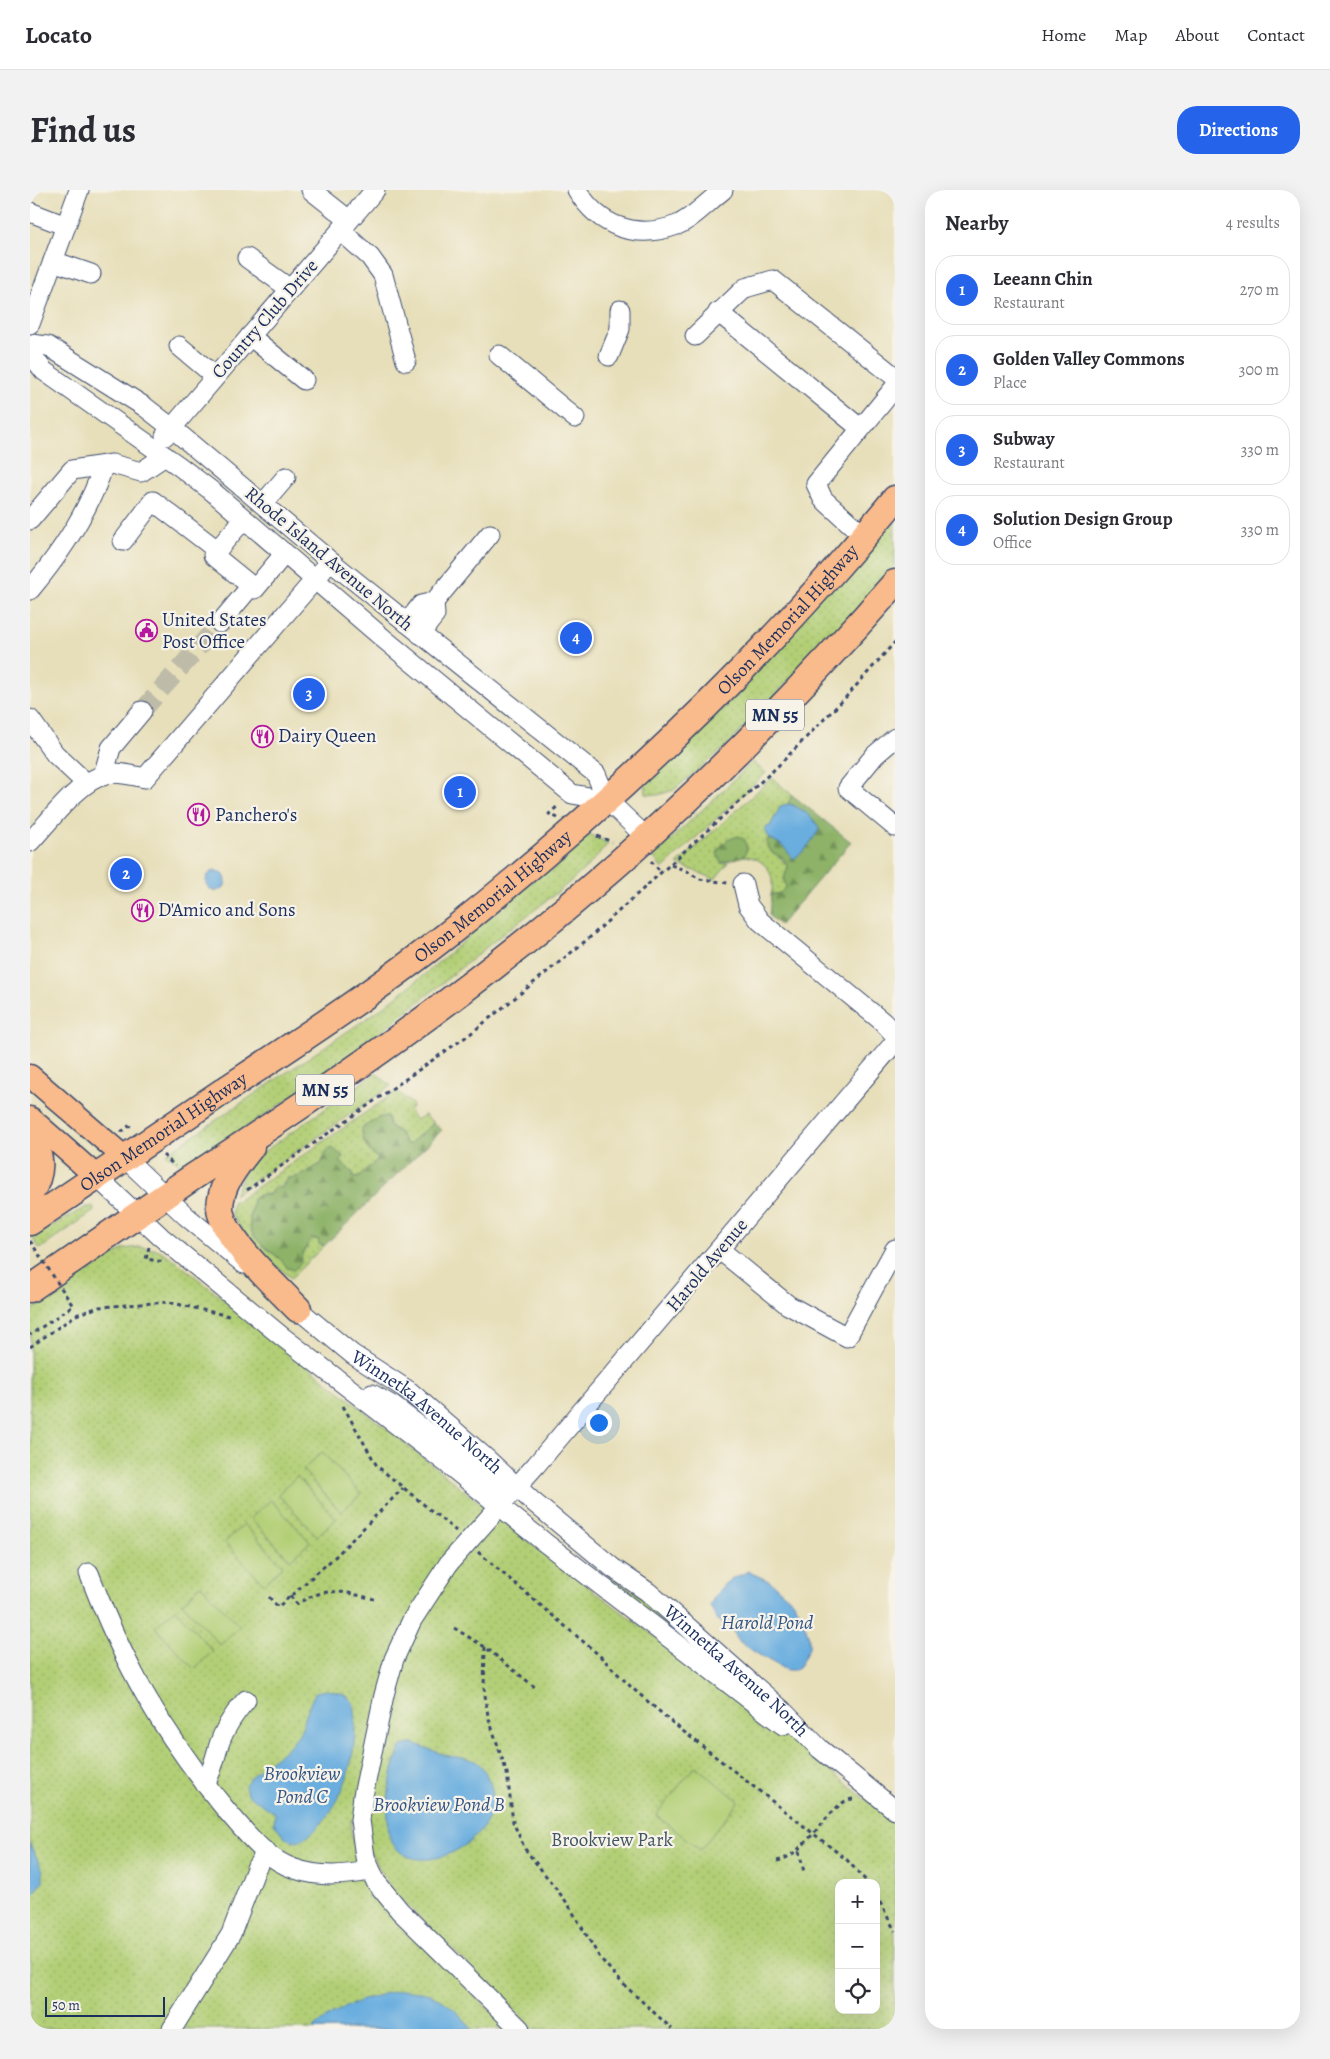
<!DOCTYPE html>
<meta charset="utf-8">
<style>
body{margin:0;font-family:Alegreya,serif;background:#f2f2f3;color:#2b2b33}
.controls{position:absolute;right:15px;bottom:15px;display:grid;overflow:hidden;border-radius:10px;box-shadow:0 5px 20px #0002}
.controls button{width:45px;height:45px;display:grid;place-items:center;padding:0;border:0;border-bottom:1px solid #e1e1e2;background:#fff;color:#2b2b33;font:25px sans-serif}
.scale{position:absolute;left:15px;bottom:12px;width:120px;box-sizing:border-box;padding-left:5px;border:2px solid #1b2f5e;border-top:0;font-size:14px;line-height:18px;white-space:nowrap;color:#1b2f5e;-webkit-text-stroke:4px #f7f3e8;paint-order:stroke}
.you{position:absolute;left:568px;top:1232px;width:18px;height:18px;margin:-12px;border:4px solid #fff;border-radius:50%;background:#1a73e8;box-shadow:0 0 0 8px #1a73e833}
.badge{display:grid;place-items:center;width:32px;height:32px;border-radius:50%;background:#2563eb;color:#fff;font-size:16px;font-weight:700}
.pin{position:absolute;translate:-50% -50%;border:2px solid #fff;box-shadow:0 1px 5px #0006}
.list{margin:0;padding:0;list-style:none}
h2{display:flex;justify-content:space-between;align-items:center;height:65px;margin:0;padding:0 20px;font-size:21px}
h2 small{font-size:16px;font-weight:400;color:#7c7c81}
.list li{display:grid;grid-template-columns:32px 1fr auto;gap:15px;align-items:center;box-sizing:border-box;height:70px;margin:0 10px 10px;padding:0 10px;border:1px solid #e1e1e2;border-radius:20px}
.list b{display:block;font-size:19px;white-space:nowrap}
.list p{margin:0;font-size:16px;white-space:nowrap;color:#7c7c81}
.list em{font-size:16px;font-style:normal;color:#7c7c81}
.icon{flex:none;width:28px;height:28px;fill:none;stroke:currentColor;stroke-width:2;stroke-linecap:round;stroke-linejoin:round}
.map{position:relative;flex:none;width:865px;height:1839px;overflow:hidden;border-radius:20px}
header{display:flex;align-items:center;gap:30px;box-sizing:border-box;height:70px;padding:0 25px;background:#fff;border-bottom:1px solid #e1e1e2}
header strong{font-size:24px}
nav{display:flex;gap:28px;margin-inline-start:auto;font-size:18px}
.intro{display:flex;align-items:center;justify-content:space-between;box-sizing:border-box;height:120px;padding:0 30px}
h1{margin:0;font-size:35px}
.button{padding:12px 22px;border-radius:20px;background:#2563eb;color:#fff;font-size:18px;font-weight:700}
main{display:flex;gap:30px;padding:0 30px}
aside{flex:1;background:#fff;border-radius:20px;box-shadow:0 5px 20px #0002}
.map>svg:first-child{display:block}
.grass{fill:url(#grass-dots);stroke:#667f6a;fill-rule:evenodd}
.forest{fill:url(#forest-firs);stroke:#547062}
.pitch{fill:#b2cf76;stroke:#667f6a}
.water{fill:#6aaedf;stroke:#426e9e}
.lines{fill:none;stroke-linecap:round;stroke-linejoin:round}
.minor-tunnel{stroke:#bebca8;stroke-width:19;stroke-dasharray:19 9;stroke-linecap:butt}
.minor-casing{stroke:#3a496c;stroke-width:21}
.major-casing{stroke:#3a496c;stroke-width:25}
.highway-casing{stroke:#3a496c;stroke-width:29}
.path{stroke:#3a496c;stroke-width:3;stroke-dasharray:4 4;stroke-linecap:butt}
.minor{stroke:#fff;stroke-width:19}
.major{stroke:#fabb8c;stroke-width:22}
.highway{stroke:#fabb8c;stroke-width:26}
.path-bridge{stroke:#3a496c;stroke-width:3;stroke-dasharray:4 4;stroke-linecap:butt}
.labels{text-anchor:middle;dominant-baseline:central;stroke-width:4.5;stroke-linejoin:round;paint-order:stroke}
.shield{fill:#f7f3e8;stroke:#5d6a87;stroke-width:1}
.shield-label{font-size:18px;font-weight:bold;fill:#1b2f5e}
.street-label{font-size:19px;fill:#1b2f5e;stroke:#f7f3e8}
.poi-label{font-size:19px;fill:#1b2f5e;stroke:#f7f3e8;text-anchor:start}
.park-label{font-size:19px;fill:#415764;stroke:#f7f3e8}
.water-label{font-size:20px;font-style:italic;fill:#335585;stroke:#f7f3e8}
</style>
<header>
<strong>Locato</strong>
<nav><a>Home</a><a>Map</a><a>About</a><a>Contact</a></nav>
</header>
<div class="intro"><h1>Find us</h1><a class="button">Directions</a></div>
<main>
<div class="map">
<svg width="865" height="1839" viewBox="0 0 865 1839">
<defs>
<pattern id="grass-dots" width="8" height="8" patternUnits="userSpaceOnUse" patternTransform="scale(1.25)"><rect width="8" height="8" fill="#b2cf76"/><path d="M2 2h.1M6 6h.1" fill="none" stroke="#98b268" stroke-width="1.8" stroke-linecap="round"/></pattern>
<pattern id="forest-firs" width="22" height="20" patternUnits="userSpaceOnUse" patternTransform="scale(1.25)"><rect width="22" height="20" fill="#8db267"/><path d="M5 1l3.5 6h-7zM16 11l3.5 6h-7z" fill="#729158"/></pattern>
</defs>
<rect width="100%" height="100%" fill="#f7f3e8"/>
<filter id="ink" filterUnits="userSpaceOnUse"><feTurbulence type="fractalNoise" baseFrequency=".02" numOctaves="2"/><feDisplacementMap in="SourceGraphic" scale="10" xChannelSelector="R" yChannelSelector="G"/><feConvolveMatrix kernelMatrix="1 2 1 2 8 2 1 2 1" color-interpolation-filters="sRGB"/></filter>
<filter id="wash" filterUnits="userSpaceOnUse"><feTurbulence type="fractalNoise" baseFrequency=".0096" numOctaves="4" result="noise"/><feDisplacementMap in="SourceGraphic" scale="20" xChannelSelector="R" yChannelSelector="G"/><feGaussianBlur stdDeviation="1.12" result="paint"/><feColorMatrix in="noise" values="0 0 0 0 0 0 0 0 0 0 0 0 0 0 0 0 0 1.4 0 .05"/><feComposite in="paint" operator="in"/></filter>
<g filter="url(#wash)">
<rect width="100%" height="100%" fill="#e7dfba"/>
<g class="grass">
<polygon points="865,324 865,376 817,431 693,559 644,600 628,605 616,604 615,592"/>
<polygon points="723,572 736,583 632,679 623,666"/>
<path d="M742 588 762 605 758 614 751 616 740 636 735 638 739 649 737 651 758 677 754 689 756 697 750 703 741 705C746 685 736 668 714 666L717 659 691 673H698L685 689 647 674Z"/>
<path d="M557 643 578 653C555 685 501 722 469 747 368 829 266 913 151 975L136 964 352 818 394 785Z"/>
<polygon points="346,883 361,896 204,1005 218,973"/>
<path d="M367 901 383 915 379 921 386 930 395 925 404 933 379 954H376L370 943 350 927 332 938C332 950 337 962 348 968 343 977 335 978 330 987L324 988 323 983 297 961 291 974C278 980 273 988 258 988 250 1000 243 1005 229 1005L223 1009C222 1017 220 1025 220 1033 219 1049 242 1062 253 1071L272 1064 281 1049H288L289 1054 294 1056 261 1088 227 1060 201 1024 203 1011H207Z"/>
<polygon points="56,1017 63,1017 64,1021 10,1059 2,1047"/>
<path d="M109 1057 129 1060 143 1069 508 1359 753 1543 865 1633V1839H504L361 1699 321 1629V1643L329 1678 348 1710 478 1839H0V1121L85 1064 94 1059ZM809 1693H846V1820H809Z"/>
<polygon points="580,1388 615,1408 705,1491 578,1390"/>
</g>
<g class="forest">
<polygon points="762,605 821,652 750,735 739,726 741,705 750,703 756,697 754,689 758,677 753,668 741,662 736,651 739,649 746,650 755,657 764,615 758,614"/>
<path d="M708 646 715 650 717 659 714 666 691 673 687 663C691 653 698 649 708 646Z"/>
<path d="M350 927H358L359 936 370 943 376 954H379L404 933 412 940 294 1056 289 1054 288 1049H281L272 1064 270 1074 264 1080 257 1078C249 1062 219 1053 220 1033 220 1025 222 1017 223 1009L229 1005H239L244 997 252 998 258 988C273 988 278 980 291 974L297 961 302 958 313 966 310 972 323 983 324 988 330 987C335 978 343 977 348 968 337 962 332 950 332 938Z"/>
</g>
<g class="pitch">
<polygon points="292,1262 331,1304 311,1322 273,1280"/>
<polygon points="267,1286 306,1329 287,1346 248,1304"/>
<polygon points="241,1310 280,1352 260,1370 221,1328"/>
<polygon points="214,1334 253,1376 234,1394 195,1352"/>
<polygon points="171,1395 210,1437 190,1455 152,1413"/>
<polygon points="145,1419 183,1461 164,1479 125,1437"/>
<polygon points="665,1576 709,1611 670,1660 626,1625"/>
</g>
<g class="water">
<path d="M758 614C769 616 787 629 789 640L775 660 763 669C756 659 751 652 739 649L735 638 740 636 751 616Z"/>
<circle cx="186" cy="691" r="10"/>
<path d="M717 1381 741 1392 763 1411 769 1420 779 1447V1458L769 1477 764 1480H756L726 1463 710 1452 702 1440 687 1429 680 1416C684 1406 693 1393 703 1388 708 1385 712 1386 717 1381Z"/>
<path d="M297 1500C306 1502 315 1503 321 1510 327 1517 325 1529 325 1537 324 1573 314 1609 289 1636 283 1642 275 1650 267 1651 264 1651 259 1649 255 1648L244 1633 245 1623 217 1604 215 1595C228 1575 249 1568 264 1551 275 1539 276 1517 286 1502Z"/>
<path d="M383 1553C395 1557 407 1563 419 1566 429 1568 439 1567 448 1573 453 1577 456 1583 458 1589 487 1645 382 1701 360 1648 358 1643 359 1635 358 1629 356 1610 362 1573 372 1556Z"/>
<polygon points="0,1654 13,1681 13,1691 0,1710"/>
<path d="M372 1800C381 1802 390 1801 399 1804 415 1809 432 1826 442 1839H283C308 1816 339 1806 372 1800Z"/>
</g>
</g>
<g filter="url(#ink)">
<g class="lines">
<polyline class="minor-tunnel" points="112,521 190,433"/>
<defs>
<g id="minor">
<polyline points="281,0 319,30"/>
<path d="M547 0C569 37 606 50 647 35 661 30 681 9 693 0"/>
<polyline points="0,22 36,36"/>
<polyline points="311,41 340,67 353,85 376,171"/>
<polyline points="217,68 260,99"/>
<polyline points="23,71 61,84"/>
<polyline points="688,122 830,238"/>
<polyline points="0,134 49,0"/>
<polyline points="220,146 274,190"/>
<polyline points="665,146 715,98 743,90 865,187"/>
<polyline points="0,154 18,156 115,217 142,238 300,371 566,584 577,610 617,648"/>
<polyline points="149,156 185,186"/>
<polyline points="0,163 14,181 149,276 183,302 354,449 542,604 577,610"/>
<polyline points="469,165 545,228"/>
<polyline points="579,166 590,139 590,120"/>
<polyline points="135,246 345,0"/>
<polyline points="233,314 256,287"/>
<polyline points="214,329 183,365 225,399 255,363"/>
<polyline points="0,330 42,280 82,274 111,282 135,266"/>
<polyline points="834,346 793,309 786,294 865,197"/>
<polyline points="93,351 123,311 187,360"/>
<path d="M0 400C30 364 59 321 73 277"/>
<polyline points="190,433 221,396"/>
<polyline points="377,433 391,415 404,412 460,344"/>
<polyline points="390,444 405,425 404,412"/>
<polyline points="0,529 25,564 56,593"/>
<polyline points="865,548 845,565 818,598 865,637"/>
<polyline points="73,586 81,558 112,521"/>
<path d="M0 652C19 632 49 590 77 584 89 581 103 586 115 588L293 380"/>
<polyline points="713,694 718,715 730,731 853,832 865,845"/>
<polyline points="95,968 156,1026 214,1074"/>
<polyline points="67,987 131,1047 250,1145 419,1275 514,1352 753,1535"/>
<polyline points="690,1060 758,1115 817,1147 865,1059"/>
<path id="s1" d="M258 1111 322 1164 379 1201 459 1271 501 1310 583 1378 618 1402 753 1521 790 1559 865 1620"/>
<polyline points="342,1204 363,1216 462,1291 478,1299 481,1299"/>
<path d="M59 1383C94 1476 133 1544 197 1621 216 1643 237 1670 265 1679 291 1688 315 1685 340 1681"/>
<path d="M175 1594C182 1582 184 1571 188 1558 193 1540 204 1524 216 1510"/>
<polyline points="142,1839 201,1744 227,1676 237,1662"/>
<polyline points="490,1839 370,1721 346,1692 335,1667 330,1630 333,1606 354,1505 364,1469 382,1430 419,1373 506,1275 865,852"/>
</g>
<g id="major">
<polyline points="0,886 95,968"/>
<polyline points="0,928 67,987"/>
</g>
<g id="highway">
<path d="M0 946C13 967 12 983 0 1004"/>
<path d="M221 957C207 975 191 993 190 1017 190 1046 248 1098 268 1119"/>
<path id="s2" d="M0 1032C66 988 132 943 198 898 272 849 347 800 417 745 581 615 733 470 865 309"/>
<path d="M0 1099C54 1062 108 1024 163 987 260 924 357 859 449 788 601 672 739 537 865 393"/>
</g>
</defs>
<use href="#minor" class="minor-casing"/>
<use href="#major" class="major-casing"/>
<use href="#highway" class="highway-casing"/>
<g class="path">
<polyline points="528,628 519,624 529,615"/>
<polyline points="567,646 582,652"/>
<polyline points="621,671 632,683"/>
<polyline points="641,675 657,681 669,689 698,693"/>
<polyline points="91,942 99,936 102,938"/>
<polyline points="133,965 145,976"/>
<polyline points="217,1000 440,844 558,749 746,578 816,507 865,452"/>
<polyline points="119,1057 116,1069 134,1072"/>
<polyline points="0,1157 46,1125 69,1117 138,1112 199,1126"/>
<polyline points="313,1216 347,1276 426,1341"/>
<polyline points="448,1362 569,1465 601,1497 644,1534 817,1670 838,1693"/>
<path d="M260 1406 267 1414C297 1395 313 1402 344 1409"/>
<polyline points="239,1407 248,1417 306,1366 373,1298"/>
<polyline points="424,1438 455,1457 506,1498"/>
<polyline points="455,1457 454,1498 458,1526 477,1583 483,1632 495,1659 538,1714 570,1768 592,1793 642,1839"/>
<polyline points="769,1661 774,1682"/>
<path d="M747 1671C778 1665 803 1606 825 1609"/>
<polyline points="846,1705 865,1741"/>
</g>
<use href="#minor" class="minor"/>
<use href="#major" class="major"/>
<use href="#highway" class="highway"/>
<polyline class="path-bridge" points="0,1051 43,1116 0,1145"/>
</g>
</g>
<defs>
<symbol id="civic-ring" viewBox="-11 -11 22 22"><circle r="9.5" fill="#f7f3e8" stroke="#b5179e" stroke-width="1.5"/><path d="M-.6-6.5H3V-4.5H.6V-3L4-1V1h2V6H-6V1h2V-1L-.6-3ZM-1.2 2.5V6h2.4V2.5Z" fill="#b5179e"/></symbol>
<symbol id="restaurant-ring" viewBox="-11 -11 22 22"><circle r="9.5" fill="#f7f3e8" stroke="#b5179e" stroke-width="1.5"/><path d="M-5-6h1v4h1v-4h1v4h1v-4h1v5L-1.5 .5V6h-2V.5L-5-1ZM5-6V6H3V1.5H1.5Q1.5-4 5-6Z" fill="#b5179e"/></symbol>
</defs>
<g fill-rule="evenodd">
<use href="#civic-ring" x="104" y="428" width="25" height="25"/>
<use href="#restaurant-ring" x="220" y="534" width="25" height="25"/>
<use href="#restaurant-ring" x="156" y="612" width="25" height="25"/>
<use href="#restaurant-ring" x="100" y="708" width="25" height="25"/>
</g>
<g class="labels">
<g class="shield">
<rect x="716" y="509.5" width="58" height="31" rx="4"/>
<rect x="266" y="884.5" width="58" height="31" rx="4"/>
</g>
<g class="shield-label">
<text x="745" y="525">MN 55</text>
<text x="295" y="900">MN 55</text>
</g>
<g class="street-label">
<text transform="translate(235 129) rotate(-49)">Country Club Drive</text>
<text transform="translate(299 369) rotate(40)">Rhode Island Avenue North</text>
<text stroke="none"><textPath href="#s2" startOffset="971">Olson Memorial Highway</textPath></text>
<text stroke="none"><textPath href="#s2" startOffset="566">Olson Memorial Highway</textPath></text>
<text stroke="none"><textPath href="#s2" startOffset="161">Olson Memorial Highway</textPath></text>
<text transform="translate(677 1075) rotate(-50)">Harold Avenue</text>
<text stroke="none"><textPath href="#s1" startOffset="178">Winnetka Avenue North</textPath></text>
<text stroke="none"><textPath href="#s1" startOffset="582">Winnetka Avenue North</textPath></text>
</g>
<g class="poi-label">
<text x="132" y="430">United States<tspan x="132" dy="22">Post Office</tspan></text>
<text x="248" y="546">Dairy Queen</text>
<text x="185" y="625">Panchero's</text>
<text x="128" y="720">D'Amico and Sons</text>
</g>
<g class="park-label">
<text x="582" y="1650">Brookview Park</text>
</g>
<g class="water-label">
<text x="737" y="1432">Harold Pond</text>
<text x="272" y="1583">Brookview<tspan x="272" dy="23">Pond C</tspan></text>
<text x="409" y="1614">Brookview Pond B</text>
</g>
</g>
</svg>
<div class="controls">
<button>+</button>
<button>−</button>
<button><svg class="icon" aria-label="locate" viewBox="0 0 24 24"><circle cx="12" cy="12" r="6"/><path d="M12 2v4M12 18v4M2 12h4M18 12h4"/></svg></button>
</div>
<div class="scale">50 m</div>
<div class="you"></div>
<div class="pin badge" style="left:430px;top:602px">1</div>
<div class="pin badge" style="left:96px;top:684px">2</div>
<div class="pin badge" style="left:279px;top:504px">3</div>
<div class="pin badge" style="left:546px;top:448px">4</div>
</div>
<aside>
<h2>Nearby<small>4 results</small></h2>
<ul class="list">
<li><span class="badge">1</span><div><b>Leeann Chin</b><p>Restaurant</p></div><em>270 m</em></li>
<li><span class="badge">2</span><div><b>Golden Valley Commons</b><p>Place</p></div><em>300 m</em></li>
<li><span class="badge">3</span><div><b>Subway</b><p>Restaurant</p></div><em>330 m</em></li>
<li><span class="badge">4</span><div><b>Solution Design Group</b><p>Office</p></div><em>330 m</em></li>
</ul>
</aside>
</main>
